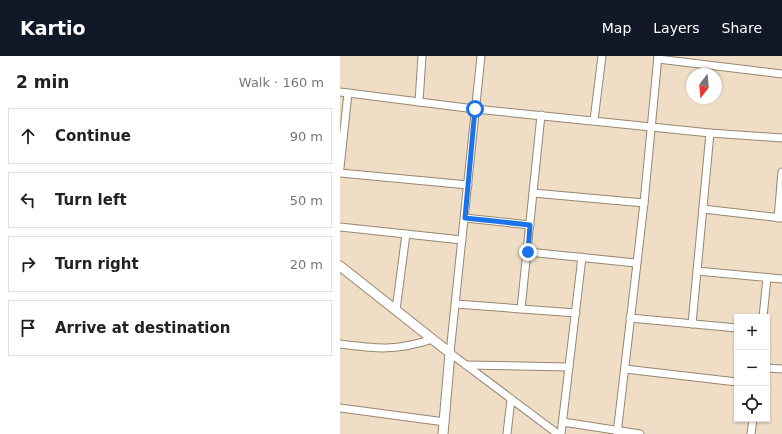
<!DOCTYPE html>
<meta charset="utf-8">
<style>
body{margin:0;font-family:"DejaVu Sans",sans-serif;background:#f2f2f2;color:#222}
.controls{position:absolute;right:12px;bottom:12px;display:grid;overflow:hidden;border-radius:0px;box-shadow:0 1px 3px #0004}
.controls button{width:36px;height:36px;display:grid;place-items:center;padding:0;border:0;border-bottom:1px solid #e0e0e0;background:#fff;color:#222;font:20px sans-serif}
.compass{position:absolute;left:346px;top:12px;width:36px;height:36px;border-radius:50%;background:#fff;box-shadow:0 1px 3px #0004;rotate:196deg}
.stop{position:absolute;width:12px;height:12px;margin:-9px;border:3px solid #1a73e8;border-radius:50%;background:#fff}
.stop.end{background:#1a73e8;border-color:#fff;box-shadow:0 1px 4px #0008}
.list{margin:0;padding:0;list-style:none}
h2{display:flex;justify-content:space-between;align-items:center;height:52px;margin:0;padding:0 16px;font-size:17px}
h2 small{font-size:13px;font-weight:400;color:#767676}
.list li{display:grid;grid-template-columns:26px 1fr auto;gap:12px;align-items:center;box-sizing:border-box;height:56px;margin:0 8px 8px;padding:0 8px;border:1px solid #e0e0e0;border-radius:0px}
.list b{display:block;font-size:15px;white-space:nowrap}
.list em{font-size:13px;font-style:normal;color:#767676}
.icon{flex:none;width:22px;height:22px;fill:none;stroke:currentColor;stroke-width:2;stroke-linecap:round;stroke-linejoin:round}
.map{position:relative;flex:none;width:442px;height:378px;overflow:hidden}
header{display:flex;align-items:center;gap:24px;box-sizing:border-box;height:56px;padding:0 20px;background:#111827;color:#fff}
header strong{font-size:19px}
nav{display:flex;gap:22px;margin-inline-start:auto;font-size:14px}
main{display:flex}
aside{flex:1;background:#fff}
.map>svg:first-child{display:block}
.lines{fill:none;stroke-linecap:round;stroke-linejoin:round}
.minor-casing{stroke:#978770;stroke-width:9}
.tertiary-casing{stroke:#978770;stroke-width:11}
.minor{stroke:#fff;stroke-width:7}
.tertiary{stroke:#fff;stroke-width:9}
.route{stroke:#1a73e8;stroke-width:5}
</style>
<header>
<strong>Kartio</strong>
<nav><a>Map</a><a>Layers</a><a>Share</a></nav>
</header>
<main>
<aside>
<h2>2 min<small>Walk · 160 m</small></h2>
<ul class="list">
<li><svg class="icon" aria-label="ahead" viewBox="0 0 24 24"><path d="M12 20V5M6 11l6-6 6 6"/></svg><div><b>Continue</b></div><em>90 m</em></li>
<li><svg class="icon" aria-label="left" viewBox="0 0 24 24"><path d="M17 20v-9H6M10 6l-5 5 5 5"/></svg><div><b>Turn left</b></div><em>50 m</em></li>
<li><svg class="icon" aria-label="right" viewBox="0 0 24 24"><path d="M7 20v-9h11M14 6l5 5-5 5"/></svg><div><b>Turn right</b></div><em>20 m</em></li>
<li><svg class="icon" aria-label="arrive" viewBox="0 0 24 24"><path d="M6 21V4h12l-3 4 3 4H6"/></svg><div><b>Arrive at destination</b></div></li>
</ul>
</aside>
<div class="map">
<svg width="442" height="378" viewBox="0 0 442 378">
<rect width="100%" height="100%" fill="#efdec5"/>
<g class="lines">
<defs>
<g id="minor">
<polyline points="141,0 110,297 218,378"/>
<polyline points="318,3 442,18"/>
<polyline points="0,36 135,53 370,77 442,82"/>
<polyline points="79,46 82,0"/>
<polyline points="254,64 262,0"/>
<polyline points="0,112 8,37"/>
<polyline points="0,117 128,129"/>
<polyline points="193,137 304,147"/>
<polyline points="363,153 442,162"/>
<polyline points="125,162 190,169"/>
<polyline points="438,162 442,116"/>
<polyline points="0,171 122,184"/>
<polyline points="188,196 296,207"/>
<polyline points="357,215 442,223"/>
<polyline points="116,248 236,257"/>
<polyline points="181,253 201,59"/>
<polyline points="56,254 66,178"/>
<polyline points="423,261 427,222"/>
<polyline points="290,262 397,272"/>
<polyline points="352,268 370,77"/>
<path d="M0 288C38 293 56 295 93 283"/>
<polyline points="126,309 229,311"/>
<polyline points="427,312 442,313"/>
<polyline points="285,313 397,326"/>
<polyline points="0,352 105,366"/>
<polyline points="223,366 300,378"/>
<polyline points="167,378 171,343"/>
<polyline points="221,378 242,201"/>
<polyline points="277,378 304,147 318,0"/>
<polyline points="411,378 413,363"/>
</g>
<polyline id="tertiary" points="0,210 110,297 103,378"/>
</defs>
<use href="#minor" class="minor-casing"/>
<use href="#tertiary" class="tertiary-casing"/>
<use href="#minor" class="minor"/>
<use href="#tertiary" class="tertiary"/>
</g>
<g class="lines">
<polyline class="route" points="135,53 125,162 190,169 188,196"/>
</g>
</svg>
<div class="controls">
<button>+</button>
<button>−</button>
<button><svg class="icon" aria-label="locate" viewBox="0 0 24 24"><circle cx="12" cy="12" r="6"/><path d="M12 2v4M12 18v4M2 12h4M18 12h4"/></svg></button>
</div>
<svg class="compass" viewBox="-18 -18 36 36"><path d="M0-13l5 13h-10z" fill="#e53935"/><path d="M0 13l5-13h-10z" fill="#767676"/></svg>
<div class="stop" style="left:135px;top:53px"></div>
<div class="stop end" style="left:188px;top:196px"></div>
</div>
</main>
